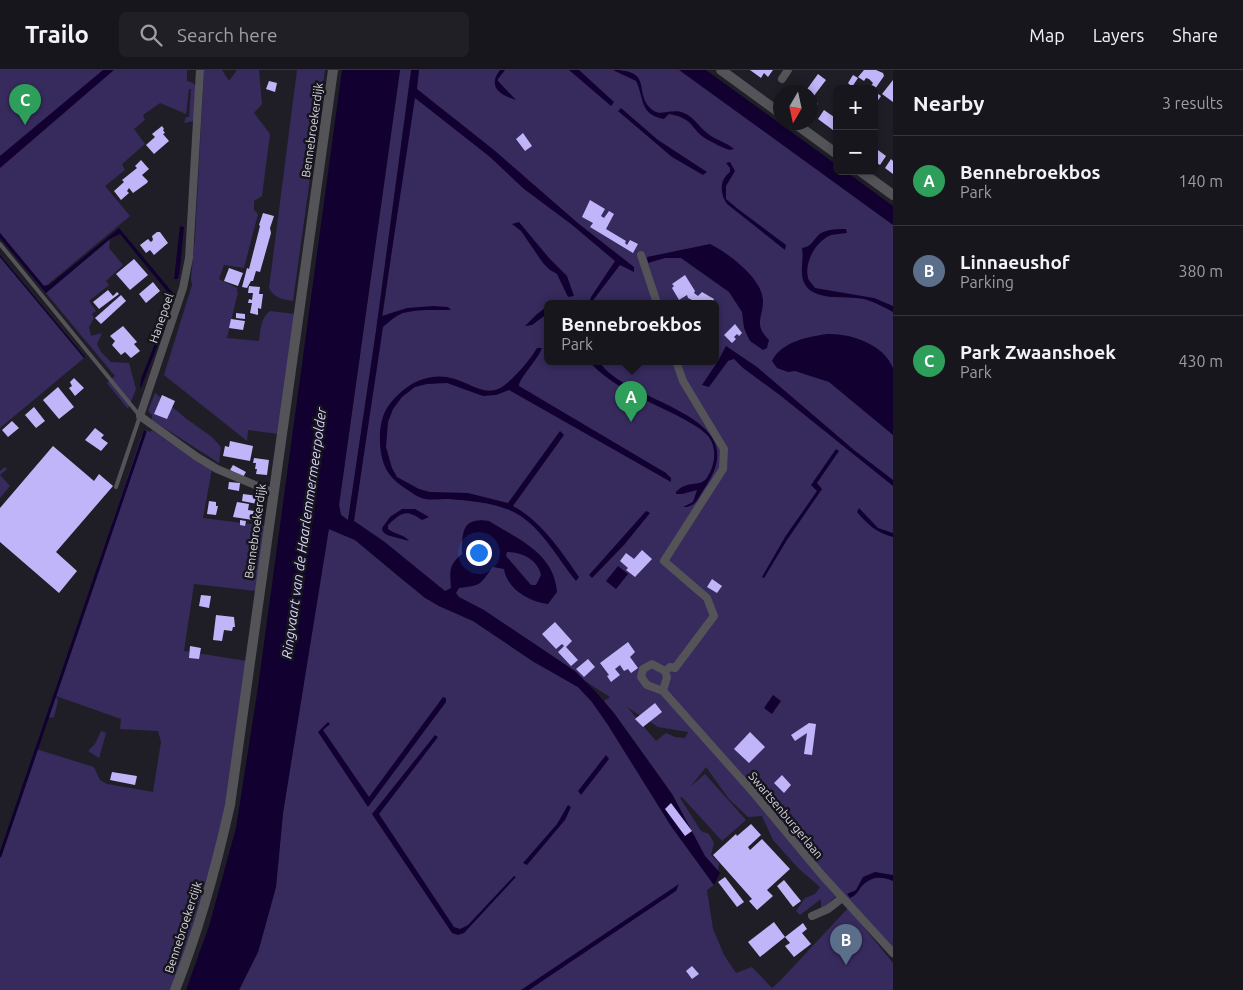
<!DOCTYPE html>
<meta charset="utf-8">
<style>
body{margin:0;font-family:Ubuntu,sans-serif;background:#201f26;color:#f1f3f6}
.controls{position:absolute;right:15px;top:15px;display:grid;overflow:hidden;border-radius:8px;box-shadow:0 2px 8px #0003}
.controls button{width:45px;height:45px;display:grid;place-items:center;padding:0;border:0;border-bottom:1px solid #36353b;background:#17161d;color:#f1f3f6;font:25px sans-serif}
.compass{position:absolute;left:773px;top:15px;width:45px;height:45px;border-radius:50%;background:#17161d;box-shadow:0 2px 8px #0003;rotate:189deg}
.you{position:absolute;left:478px;top:482px;width:18px;height:18px;margin:-12px;border:4px solid #fff;border-radius:50%;background:#1a73e8;box-shadow:0 0 0 8px #1a73e833}
.badge{display:grid;place-items:center;width:32px;height:32px;border-radius:50%;background:#0b8043;color:#fff;font-size:16px;font-weight:700}
.pin{position:absolute;translate:-50% -41px;filter:drop-shadow(0 1px 2px #0008)}
.pin::after{content:'';position:absolute;top:26px;width:18px;height:15px;background:inherit;clip-path:polygon(0 0,100% 0,50% 100%)}
.popup{position:absolute;left:544px;top:230px;width:175px;height:65px;box-sizing:border-box;display:grid;place-content:center;border-radius:8px;background:#17161d;filter:drop-shadow(0 1px 4px #0005);font-size:16px;white-space:nowrap;color:#9e9fa4}
.popup b{font-size:19px;color:#f1f3f6}
.popup::after{content:'';position:absolute;left:50%;top:100%;margin-left:-10px;border:10px solid transparent;border-top-color:#17161d}
.list{margin:0;padding:0;list-style:none}
h2{display:flex;justify-content:space-between;align-items:center;height:65px;margin:0;padding:0 20px;font-size:21px}
h2 small{font-size:16px;font-weight:400;color:#9e9fa4}
.list li{display:grid;grid-template-columns:32px 1fr auto;gap:15px;align-items:center;box-sizing:border-box;height:90px;padding:0 20px;border-top:1px solid #36353b}
.list b{display:block;font-size:19px;white-space:nowrap}
.list p{margin:0;font-size:16px;white-space:nowrap;color:#9e9fa4}
.list em{font-size:16px;font-style:normal;color:#9e9fa4}
.icon{flex:none;width:28px;height:28px;fill:none;stroke:currentColor;stroke-width:2;stroke-linecap:round;stroke-linejoin:round}
.map{position:relative;flex:none;width:893px;height:920px;overflow:hidden}
header{display:flex;align-items:center;gap:30px;box-sizing:border-box;height:70px;padding:0 25px;background:#17161d;border-bottom:1px solid #36353b}
header strong{font-size:24px}
nav{display:flex;gap:28px;margin-inline-start:auto;font-size:18px}
.search{width:350px;height:45px;background:#201f26;display:flex;align-items:center;gap:12px;box-sizing:border-box;padding:0 18px;border-radius:8px;color:#9e9fa4;font-size:19px}
main{display:flex}
aside{flex:1;background:#17161d}
.map>svg:first-child{display:block}
.green{fill:#372b5e;fill-rule:evenodd}
.water{fill:#110030;fill-rule:evenodd}
.lines{fill:none;stroke-linecap:round;stroke-linejoin:round}
.stream{stroke:#110030;stroke-width:3}
.building{fill:#c0b5f8}
.service{stroke:#545358;stroke-width:4}
.minor{stroke:#545358;stroke-width:8}
.tertiary{stroke:#545358;stroke-width:10}
.labels{text-anchor:middle;dominant-baseline:central;stroke-width:5;stroke-linejoin:round;paint-order:stroke}
.street-label{font-size:12px;fill:#d4d3da;stroke:#16151e}
.water-label{font-size:14px;font-style:italic;fill:#d8d2fd;stroke:#16151e}
</style>
<header>
<strong>Trailo</strong>
<div class="search"><svg class="icon" aria-label="search" viewBox="0 0 24 24"><circle cx="10" cy="10" r="6"/><path d="M15 15l6 6"/></svg>Search here</div>
<nav><a>Map</a><a>Layers</a><a>Share</a></nav>
</header>
<main>
<div class="map">
<svg width="893" height="920" viewBox="0 0 893 920">
<rect width="100%" height="100%" fill="#1f1e27"/>
<g class="green">
<polygon points="0,0 187,0 187,11 193,13 196,17 194,51 184,53 186,47 189,47 191,19 189,19 186,44 160,33 143,45 145,50 134,59 145,74 122,94 125,100 105,116 130,146 47,215 43,216 0,163"/>
<path d="M204 0H222L229 11 237 0H259L262 34 254 43 270 64 262 126 254 131V140L258 144 244 198 224 195 219 209 237 218V222H238L227 268 259 271C261 259 260 249 270 241L295 244 278 364 248 360 247 371 164 305 192 215 191 208 195 168Z"/>
<path d="M297 0H325L293 231C282 229 274 228 269 218Z"/>
<polygon points="400,0 411,0 376,261 348,451 341,445 339,435"/>
<path d="M417 0H699L893 142V885L838 826C830 829 828 836 821 842V829L800 845 796 841 805 828 815 824 820 817 798 798 773 770 762 746 748 747 729 729 706 697 690 717 705 704 746 750 722 771 682 727 680 728 701 761 709 764 714 773 711 785 719 793 718 801 705 786 672 724 637 675 604 631 610 627 427 510 379 468 354 451ZM547 233H715V291H547ZM627 637 658 657 688 662 685 668 675 667 666 663 656 671Z"/>
<polygon points="110,169 109,178 123,195 106,211 109,215 89,231 96,241 92,244 94,248 89,257 91,266 102,263 97,274 101,282 111,292 129,293 136,319 128,339 107,313 115,306 46,223"/>
<polygon points="0,187 84,288 0,358"/>
<polygon points="155,323 188,350 212,367 221,377 219,393 152,350 152,345 148,341"/>
<polygon points="146,360 150,362 152,360 202,395 212,399 203,448 265,456 256,521 194,514 184,581 247,591 226,741 219,771 173,920 0,920 0,785 36,679 94,697 100,710 107,714 153,722 161,672 158,661 120,659 121,649 56,626 58,631 54,647 47,648 141,367"/>
<polygon points="5,397 7,399 0,405 10,416 0,428 0,401"/>
<polygon points="329,459 355,470 404,511 439,536 473,551 534,592 578,617 592,632 608,655 671,756 714,815 707,820 713,859 724,885 736,903 752,897 772,918 780,911 848,838 893,893 893,920 239,920 258,882 276,817 283,743 321,503 326,463"/>
<polygon points="101,661 106,663 99,688 88,681 95,674"/>
</g>
<g class="water">
<polygon points="103,0 114,0 0,98 0,86"/>
<path d="M342 0H400L339 435 341 445 348 450 376 261 411 2V0H419L417 19 494 80 579 154 634 197V202L620 195 591 233H589L591 227 615 191 571 154 524 119 490 87 415 28 382 246 407 238 433 236 448 237 451 240C435 240 418 239 403 243 395 246 389 252 383 257L354 451 386 473 445 521 451 518C450 502 448 495 462 484 462 462 462 447 489 451 519 470 554 483 557 522L548 534C529 532 507 519 504 499L493 497C479 515 483 515 459 518L456 523 459 527 484 540 575 601 595 621 614 643 672 724 705 786 720 803 714 815 671 756 608 655 592 632 578 617 534 592 473 551 439 536 425 528 355 470 329 459 283 743 276 817 258 882 239 920H186L209 856 236 758 258 617ZM507 482C522 482 538 490 541 505L536 515H531L506 486Z"/>
<path d="M500 0H505L498 9V11L516 30C500 25 487 17 500 0Z"/>
<polygon points="569,0 579,0 614,32 611,36"/>
<path d="M613 0C656 0 631 25 654 41 661 46 672 38 684 43 694 47 699 57 707 63 715 70 726 72 734 79L729 80C722 77 715 74 708 70 689 59 696 49 669 44L664 49C639 44 645 30 636 11Z"/>
<polygon points="679,0 706,0 837,95 837,101 845,101 893,136 893,155"/>
<polygon points="621,38 658,70 707,102 703,105 672,87 618,41"/>
<path d="M730 92 735 101 726 116V129L738 139 786 175 785 180 727 134C720 124 719 110 730 102V98L726 93Z"/>
<polygon points="519,152 549,188 567,206 574,226 568,227 557,204 550,200 543,193 521,161 512,154"/>
<polygon points="180,156 184,157 180,199 178,209 174,209"/>
<polygon points="119,158 173,223 165,249 164,246 170,225 120,164 110,169 46,223 0,168 0,163 44,216 49,215"/>
<path d="M846 159 847 163C841 164 836 164 831 165 816 171 804 192 808 208 809 211 813 215 815 218L874 228 893 236V242C884 237 874 232 864 229 846 225 810 233 803 210 800 199 804 189 802 178 812 177 813 169 821 163 829 159 838 159 846 159Z"/>
<path d="M710 174C728 183 762 208 763 230 763 249 753 254 769 270L767 278 763 280 750 271 747 265 744 258 742 242 729 222 681 188H665L648 193 647 187Z"/>
<polygon points="0,185 85,287 84,288 0,187"/>
<polygon points="545,238 547,238 547,244 532,255 525,256 536,245"/>
<polygon points="159,263 162,264 141,318 140,317 141,309"/>
<path d="M827 264C850 263 884 274 893 298 893 303 893 310 893 314 893 331 893 348 893 365L829 312 795 301 788 302 777 298 772 291C781 272 807 267 827 264Z"/>
<polygon points="726,276 757,297 854,380 893,410 893,416 781,326 743,298 734,289 728,291 709,317 702,315 718,291"/>
<path d="M537 278H542C537 291 519 308 519 316L666 403 671 408V412L509 320 496 325 483 326 447 313 427 314 415 317 402 327 393 339 388 352 386 377 392 398 397 407 419 419 430 422 468 423 508 433 560 361 564 365 513 436C540 450 562 482 579 507L576 511C558 489 543 460 519 445 500 433 471 431 449 429 439 429 427 431 419 427 414 425 410 421 406 419 391 409 384 400 381 383 379 369 379 351 387 338 402 316 427 300 455 309 469 313 483 325 498 319 509 315 531 289 537 278Z"/>
<path d="M589 291H599C624 334 757 342 706 416 699 425 697 438 683 437L693 432 697 420 682 424H676V422C687 410 699 417 706 409 715 397 718 378 708 366 700 357 687 351 676 345 647 330 611 317 589 291Z"/>
<polygon points="836,379 839,381 817,413 822,419 787,470 764,508 762,507 785,467 817,421 811,415"/>
<path d="M859 438 878 458 893 463V467C877 463 868 455 857 442Z"/>
<path d="M402 439H415L429 447 422 450C406 439 402 442 388 455V459C396 465 404 464 409 471L387 465 383 462 382 458 390 447Z"/>
<polygon points="646,441 650,443 624,475 592,508 589,505"/>
<polygon points="618,496 628,504 616,519 606,511"/>
<polygon points="773,625 781,631 772,644 764,638"/>
<polygon points="443,627 446,628 446,632 368,737 318,662 328,652 330,654 323,660 369,727"/>
<polygon points="435,665 438,667 379,744 454,857 460,859 468,855 514,806 516,807 464,863 458,865 452,863 372,744"/>
<polygon points="606,685 609,689 581,725 578,721"/>
<polygon points="568,735 571,737 565,750 527,795 523,793 557,754"/>
<path d="M875 802 893 805V811C880 806 871 806 861 817 858 822 855 826 850 828L847 824 856 820 863 807Z"/>
<polygon points="679,814 676,821 529,920 521,920"/>
</g>
<g class="lines">
<polyline class="stream" points="0,786 145,362"/>
</g>
<g class="building">
<polygon points="750,0 773,0 768,7 764,3 761,8"/>
<polygon points="864,0 876,0 883,3 884,6 875,19 871,16 873,13 869,9 866,8 864,11 858,7"/>
<polygon points="818,4 826,10 810,31 810,22 805,22"/>
<polygon points="853,5 858,8 852,17 848,13"/>
<polygon points="893,10 893,32 882,24"/>
<polygon points="269,11 277,13 275,22 266,19"/>
<polygon points="874,21 881,26 874,36"/>
<circle cx="814" cy="34" r="3.5"/>
<polygon points="824,40 837,49 837,63 818,49"/>
<polygon points="162,56 164,59 163,60 165,63 163,64 169,71 154,84 146,75 155,67 152,64"/>
<polygon points="523,63 532,76 525,81 516,69"/>
<polygon points="874,77 886,86 880,95 874,91"/>
<polygon points="891,89 893,91 893,104 885,98"/>
<polygon points="141,90 149,99 142,105 148,111 147,113 133,123 129,118 127,121 129,123 121,130 114,121 124,112 122,110 137,98 135,96"/>
<polygon points="590,130 605,139 601,146 604,148 609,141 614,144 606,159 626,171 625,173 627,175 630,170 638,174 633,183 590,157 593,153 582,147"/>
<polygon points="263,143 274,146 270,158 271,163 260,202 256,201 253,211 251,211 247,218 242,217 247,198 249,199 259,160 260,156 259,155"/>
<polygon points="157,162 160,162 168,173 154,185 150,180 146,183 140,175 148,169 151,172 153,170 152,166"/>
<polygon points="134,189 148,205 130,220 116,204"/>
<polygon points="229,198 243,203 238,216 224,211"/>
<polygon points="685,205 695,221 694,223 698,226 702,222 714,229 713,231 717,234 715,238 715,233 692,233 694,231 688,228 687,225 679,230 672,218 674,216 672,214"/>
<polygon points="153,212 160,221 146,233 139,224"/>
<polygon points="249,216 260,217 259,224 263,224 261,239 258,238 258,245 250,243 252,233 248,233 249,229 252,230 253,223 248,223"/>
<polygon points="108,220 113,226 117,222 119,224 99,239 93,232"/>
<polygon points="121,225 126,231 101,254 95,248"/>
<polygon points="236,243 245,244 245,249 236,248"/>
<polygon points="231,249 245,251 243,260 229,258"/>
<polygon points="735,254 742,263 739,266 737,264 734,267 736,269 732,273 724,265"/>
<polygon points="123,256 137,272 134,274 140,281 131,288 125,282 121,285 112,275 115,271 110,266"/>
<polygon points="74,308 84,318 75,326 69,318 72,316 70,312"/>
<polygon points="58,317 74,337 59,349 43,330"/>
<polygon points="162,325 175,331 167,349 154,344"/>
<polygon points="34,337 45,351 36,358 25,345"/>
<polygon points="12,351 19,358 8,367 2,360"/>
<polygon points="95,358 104,365 101,368 108,373 101,381 85,370"/>
<polygon points="230,371 253,376 250,391 223,386 225,376 229,377"/>
<polygon points="53,376 94,411 99,404 113,416 56,482 77,501 59,523 0,472 0,438"/>
<polygon points="254,388 269,390 267,405 256,404 257,399 255,399 256,393 253,393"/>
<polygon points="233,395 246,402 243,407 230,400"/>
<polygon points="229,412 240,413 239,421 228,419"/>
<polygon points="243,424 264,427 262,435 242,431"/>
<polygon points="209,431 216,432 216,436 218,436 216,445 207,444"/>
<polygon points="237,432 249,434 248,440 254,441 253,450 233,447"/>
<polygon points="240,450 246,451 245,456 240,455"/>
<polygon points="642,480 652,489 635,507 626,500 628,498 620,491 626,483 634,489"/>
<polygon points="712,509 722,516 717,523 707,517"/>
<polygon points="201,525 211,526 209,538 199,536"/>
<polygon points="216,545 234,547 235,557 233,557 232,561 224,560 222,571 213,570"/>
<polygon points="555,552 572,571 566,577 578,590 571,596 558,582 564,576 562,574 556,579 542,564"/>
<polygon points="628,572 635,582 630,587 638,598 631,603 628,599 624,601 620,595 615,599 620,605 611,612 607,606 609,605 600,593"/>
<polygon points="190,576 201,578 199,589 189,588"/>
<polygon points="588,589 595,597 584,607 576,599"/>
<polygon points="655,633 662,642 643,657 635,649"/>
<polygon points="809,653 816,654 812,685 804,684 807,663 795,671 791,665"/>
<polygon points="750,662 765,677 749,693 734,679"/>
<polygon points="112,702 137,706 135,715 110,710"/>
<polygon points="782,705 791,715 784,723 774,713"/>
<polygon points="671,733 692,761 685,766 665,739"/>
<polygon points="751,754 761,765 748,777 750,780 762,769 790,799 767,820 773,826 757,840 749,831 752,829 713,785 736,764 737,766"/>
<polygon points="725,807 744,832 737,837 718,812"/>
<polygon points="784,810 801,831 793,837 777,816"/>
<polygon points="774,852 785,867 760,887 748,872"/>
<polygon points="803,853 807,859 802,863 811,874 794,887 785,876 790,873 785,867"/>
<polygon points="692,896 699,904 692,909 686,901"/>
</g>
<g class="lines">
<polyline class="service" points="0,174 140,346 116,417"/>
<g class="minor">
<polyline points="200,0 189,188 183,218 140,346 197,387 217,399 272,422"/>
<polyline points="782,9 788,0"/>
<polyline points="641,185 657,233"/>
<polyline points="676,291 683,311 724,379 723,399 664,491 707,528 714,546 675,598 670,597 665,601 667,607 663,621 752,721 821,804 893,883"/>
<polyline points="663,621 647,615 641,607 643,599 652,594 665,601"/>
<polyline points="812,846 828,839 842,828"/>
</g>
<g class="tertiary">
<polyline points="721,0 780,43"/>
<polyline points="793,52 837,84"/>
<polyline points="860,101 893,125"/>
<path d="M175 920C199 860 216 798 230 735L333 0"/>
</g>
</g>
<g class="labels">
<g class="street-label">
<text transform="translate(312 60) rotate(-82)">Bennebroekerdijk</text>
<text transform="translate(161 248) rotate(-71)">Hanepoel</text>
<text transform="translate(255 461) rotate(-82)">Bennebroekerdijk</text>
<text transform="translate(786 745) rotate(50)">Swartsenburgerlaan</text>
<text transform="translate(183 857) rotate(-72)">Bennebroekerdijk</text>
</g>
<g class="water-label">
<text transform="translate(304 463) rotate(-82)">Ringvaart van de Haarlemmermeerpolder</text>
</g>
</g>
</svg>
<div class="controls">
<button>+</button>
<button>−</button>
</div>
<svg class="compass" viewBox="-18 -18 36 36"><path d="M0-13l5 13h-10z" fill="#e53935"/><path d="M0 13l5-13h-10z" fill="#9e9fa4"/></svg>
<div class="you"></div>
<div class="pin badge" style="left:631px;top:352px;background:#2e9e5b">A</div>
<div class="popup"><b>Bennebroekbos</b>Park</div>
<div class="pin badge" style="left:846px;top:895px;background:#5c6f8a">B</div>
<div class="pin badge" style="left:25px;top:55px;background:#2e9e5b">C</div>
</div>
<aside>
<h2>Nearby<small>3 results</small></h2>
<ul class="list">
<li><span class="badge" style="background:#2e9e5b">A</span><div><b>Bennebroekbos</b><p>Park</p></div><em>140 m</em></li>
<li><span class="badge" style="background:#5c6f8a">B</span><div><b>Linnaeushof</b><p>Parking</p></div><em>380 m</em></li>
<li><span class="badge" style="background:#2e9e5b">C</span><div><b>Park Zwaanshoek</b><p>Park</p></div><em>430 m</em></li>
</ul>
</aside>
</main>
